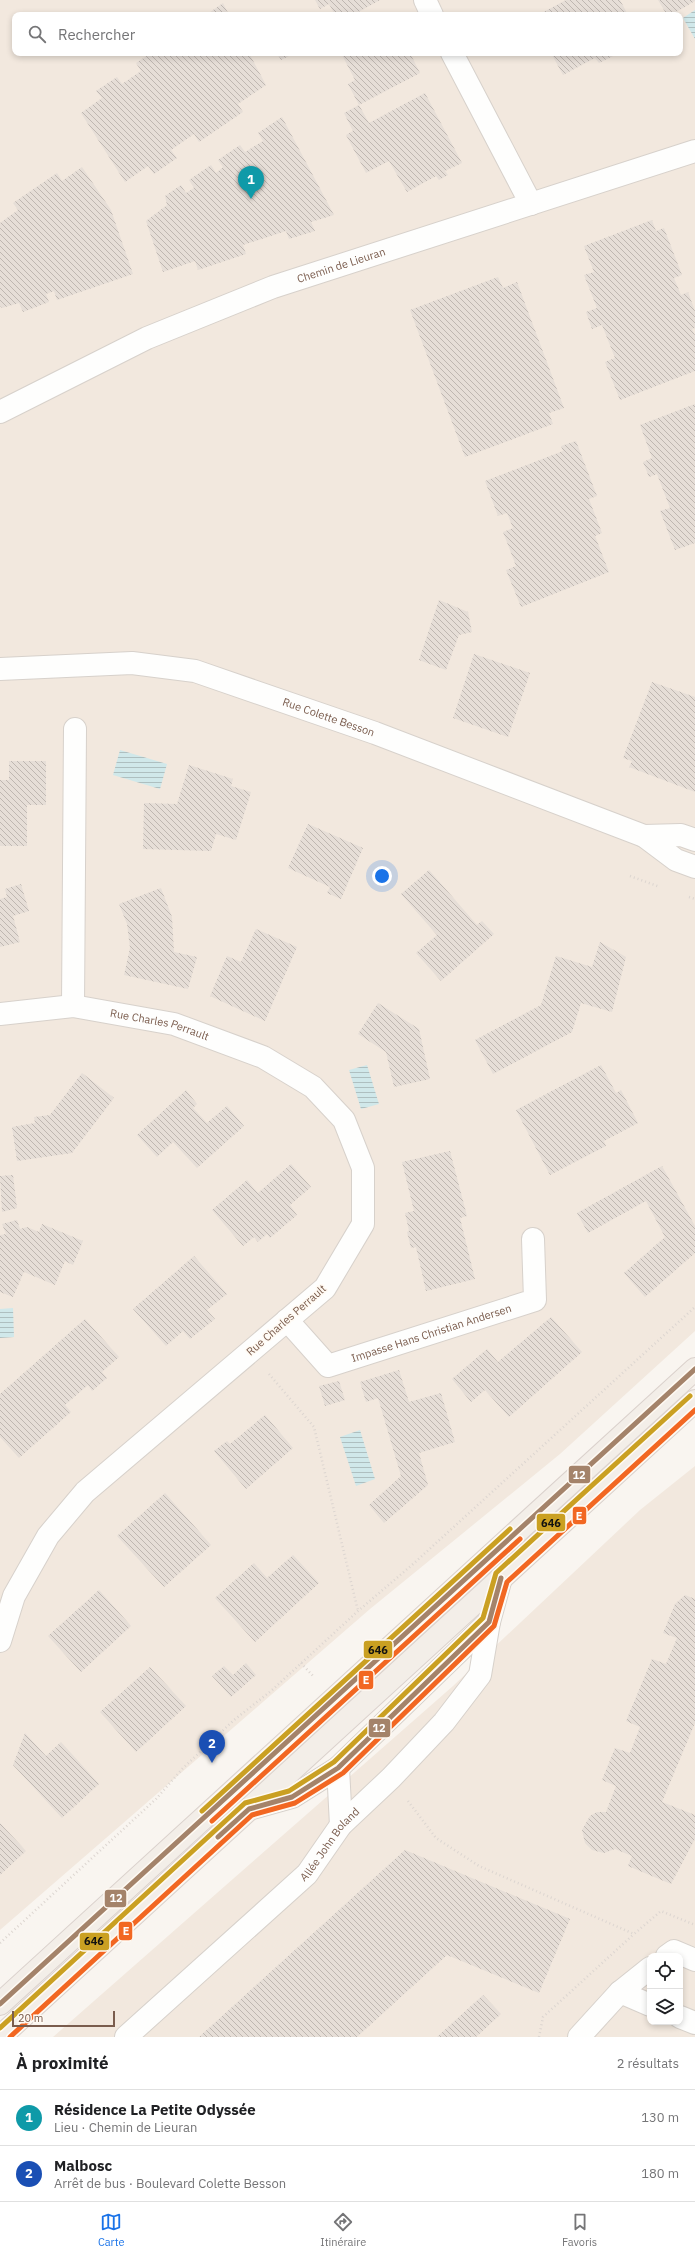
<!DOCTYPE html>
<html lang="fr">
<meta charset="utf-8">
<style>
body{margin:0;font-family:"IBM Plex Sans",sans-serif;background:#f2f2f2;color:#202124}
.controls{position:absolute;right:12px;bottom:12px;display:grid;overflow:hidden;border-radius:8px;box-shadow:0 2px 6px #0003}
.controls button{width:36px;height:36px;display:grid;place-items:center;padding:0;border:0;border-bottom:1px solid #e0e0e0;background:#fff;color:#202124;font:20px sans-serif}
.scale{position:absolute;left:12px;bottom:10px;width:103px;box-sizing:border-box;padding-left:4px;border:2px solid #7a5c4d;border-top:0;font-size:11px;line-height:14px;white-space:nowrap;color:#7a5c4d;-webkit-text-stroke:3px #fffaf3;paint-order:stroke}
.you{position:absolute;left:382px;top:876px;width:14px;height:14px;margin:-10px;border:3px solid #fff;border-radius:50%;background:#1a73e8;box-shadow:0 0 0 6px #1a73e833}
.badge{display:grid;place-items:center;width:26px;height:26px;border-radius:50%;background:#1a73e8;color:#fff;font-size:13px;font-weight:700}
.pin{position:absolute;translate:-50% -33px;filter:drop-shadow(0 1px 2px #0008)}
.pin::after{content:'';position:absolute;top:21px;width:14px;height:12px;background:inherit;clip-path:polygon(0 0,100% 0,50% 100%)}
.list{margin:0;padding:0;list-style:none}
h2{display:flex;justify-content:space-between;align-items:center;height:52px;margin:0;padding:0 16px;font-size:17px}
h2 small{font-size:13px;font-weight:400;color:#757577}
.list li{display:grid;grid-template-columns:26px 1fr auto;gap:12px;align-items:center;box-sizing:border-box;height:56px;padding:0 16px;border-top:1px solid #e0e0e0}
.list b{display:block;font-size:15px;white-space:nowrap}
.list p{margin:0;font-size:13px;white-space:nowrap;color:#757577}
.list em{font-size:13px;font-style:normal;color:#757577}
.icon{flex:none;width:22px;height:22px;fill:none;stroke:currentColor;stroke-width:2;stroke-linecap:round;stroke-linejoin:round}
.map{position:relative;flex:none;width:695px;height:2037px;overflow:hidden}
.search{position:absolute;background:#fff;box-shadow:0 2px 6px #0003;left:12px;right:12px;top:12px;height:44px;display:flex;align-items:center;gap:10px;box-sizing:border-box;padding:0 14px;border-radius:8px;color:#757577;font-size:15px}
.sheet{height:164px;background:#fff}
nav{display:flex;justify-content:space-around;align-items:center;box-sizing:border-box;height:56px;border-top:1px solid #e0e0e0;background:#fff;font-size:11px;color:#757577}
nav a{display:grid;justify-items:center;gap:2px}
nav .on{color:#1a73e8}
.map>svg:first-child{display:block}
.residential{fill:#f2e8de;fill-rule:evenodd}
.water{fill:url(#water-rules)}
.building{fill:url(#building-back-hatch)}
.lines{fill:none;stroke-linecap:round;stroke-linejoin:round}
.minor-casing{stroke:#d7d1cb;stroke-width:24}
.major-casing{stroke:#dad1cc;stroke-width:24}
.path{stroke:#dcd5d0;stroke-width:2.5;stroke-dasharray:1 3;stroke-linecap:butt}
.minor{stroke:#fefefd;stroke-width:22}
.major{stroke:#f3eee8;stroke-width:22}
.bus-1-casing{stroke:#fffaf3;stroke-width:8}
.bus-2-casing{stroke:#fffaf3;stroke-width:8}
.bus-3-casing{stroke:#fffaf3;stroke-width:8}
.bus-1{stroke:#a4836a;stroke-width:5}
.bus-2{stroke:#f26722;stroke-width:5}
.bus-3{stroke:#caa022;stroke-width:5}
.labels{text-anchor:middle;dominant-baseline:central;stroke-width:3;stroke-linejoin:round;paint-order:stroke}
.street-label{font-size:11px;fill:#7a5c4d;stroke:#fffaf3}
.line-badge{stroke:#fffaf3;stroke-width:1.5}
.badge-label{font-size:11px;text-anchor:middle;font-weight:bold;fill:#fff}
.pale-badge-label{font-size:11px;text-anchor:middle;font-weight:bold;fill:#111}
</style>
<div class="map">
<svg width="695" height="2037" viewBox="0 0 695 2037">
<defs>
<pattern id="water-rules" width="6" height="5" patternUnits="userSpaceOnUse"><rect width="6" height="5" fill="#d0e8ea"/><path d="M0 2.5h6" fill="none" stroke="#aebfc0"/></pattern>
<pattern id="building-back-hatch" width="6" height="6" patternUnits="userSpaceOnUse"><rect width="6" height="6" fill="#e6ded7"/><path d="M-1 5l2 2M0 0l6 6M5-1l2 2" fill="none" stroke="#bfb7b1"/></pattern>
</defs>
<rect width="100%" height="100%" fill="#f9f5f0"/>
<g class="residential">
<path d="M0 0H695V1331L560 1454 370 1609 0 1930ZM15 15H680V53H15Z"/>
<path d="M695 1466V2037H53L453 1686 640 1510ZM650 1956H680V2022H650Z"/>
</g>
<g class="water">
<polygon points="695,10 695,39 683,18"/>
<polygon points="120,750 167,764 160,789 113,775"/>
<polygon points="367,1065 379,1104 361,1109 349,1070"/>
<polygon points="13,1308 14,1337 0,1338 0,1309"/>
<polygon points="360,1430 375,1479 356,1486 340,1437"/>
</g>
<g class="building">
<polygon points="315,0 380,0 353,15 335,15 329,4 320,9"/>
<polygon points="566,0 620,0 628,15 538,15"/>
<polygon points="658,0 695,0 695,1 671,15 667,15"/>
<polygon points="223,3 229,15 206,15"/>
<polygon points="151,53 249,53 266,85 238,104 243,112 199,142 194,134 171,150 177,158 154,174 148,166 125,182 81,113 102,98 96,91 117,77 122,84 141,71 136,63"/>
<polygon points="277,53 295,53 281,60"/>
<polygon points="341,53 410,53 420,73 359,105 348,84 355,80"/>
<polygon points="551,53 619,53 599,63 595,58 563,75"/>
<polygon points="425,93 462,163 445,171 448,175 439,180 436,176 407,192 389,161 366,173 346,135 353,131 344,113 359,105 369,123"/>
<polygon points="282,117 334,215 311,222 315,231 289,239 286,231 243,245 246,254 198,270 195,261 163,272 146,221 167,205 165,196 181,185 186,193 194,188 189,180 211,165 216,173 223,167 218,160 240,145 245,152 263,141 258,133"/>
<polygon points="82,167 111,210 133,274 57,300 54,291 46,294 49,302 23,312 19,303 2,308 0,306 0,223 18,210 13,203 57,173 62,181"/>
<polygon points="652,220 656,231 664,228 682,275 674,278 681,295 688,292 695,311 695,328 692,329 695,335 695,371 620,400 605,362 615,358 602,325 592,329 586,312 597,308 584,275 594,272 584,246"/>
<polygon points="498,277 503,288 517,282 564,408 549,413 553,424 465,457 410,310"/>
<polygon points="695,404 695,543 675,550 660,511 670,508 657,474 649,477 643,462 652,458 640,425"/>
<polygon points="576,441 597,496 589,499 602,533 595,536 609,572 521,607 506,570 516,566 503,532 513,528 507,513 498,516 485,481 563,451 561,446"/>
<polygon points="439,600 468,612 472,632 459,635 446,670 419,660"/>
<polygon points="474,654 530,673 508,737 453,718"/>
<polygon points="652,682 695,697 695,792 629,767 632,761 623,758"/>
<polygon points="9,761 46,761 46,805 27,805 27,846 0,846 0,780 9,780"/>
<polygon points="189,765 233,779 231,786 251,792 236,840 216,834 211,851 143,849 144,803 177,804"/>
<polygon points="308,824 363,848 341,899 327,893 330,887 288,868"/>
<polygon points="429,870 477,925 482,921 494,934 441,981 416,953 437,935 401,894"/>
<polygon points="21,884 29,911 13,916 20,942 0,947 0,899 7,897 5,889"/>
<polygon points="161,888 172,917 174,952 197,957 188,989 124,975 130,948 127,924 119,904"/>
<polygon points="256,929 297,947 265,1021 210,996 227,956 241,962"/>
<polygon points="600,942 626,957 612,1012 581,1003 572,1032 493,1074 475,1040 541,1005 556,956 592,967"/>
<polygon points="378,1003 419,1029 430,1079 394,1087 386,1052 358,1034"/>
<polygon points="601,1065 616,1093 621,1090 638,1123 604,1141 606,1146 550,1175 516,1110"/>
<polygon points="82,1073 114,1098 72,1153 17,1161 12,1127 35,1123 34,1117 50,1115"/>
<polygon points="186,1090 197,1104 193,1108 207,1123 227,1106 244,1126 197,1168 173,1142 157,1157 137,1135"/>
<polygon points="450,1151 467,1216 460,1218 475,1279 426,1291 416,1247 411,1248 407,1232 409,1231 405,1213 414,1211 402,1162"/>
<polygon points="291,1164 311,1187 290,1205 297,1215 270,1238 267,1234 258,1242 254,1237 243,1246 212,1210 247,1180 258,1193"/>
<polygon points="662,1166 695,1226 695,1253 645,1297 624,1273 665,1237 646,1201 588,1233 577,1213"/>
<polygon points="13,1175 17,1208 2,1212 0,1176"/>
<polygon points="17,1220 20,1229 27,1227 39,1232 42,1224 83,1241 73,1265 65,1261 55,1285 24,1272 13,1297 0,1292 0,1235 6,1234 2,1224"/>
<polygon points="194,1256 227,1294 207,1310 215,1319 190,1339 183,1331 166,1346 133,1309"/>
<polygon points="551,1317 582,1352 509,1417 485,1390 471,1402 452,1379 487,1349 498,1362"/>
<polygon points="85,1319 119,1357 102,1372 107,1378 92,1391 88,1385 65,1405 71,1412 19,1458 0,1437 0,1394"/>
<polygon points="399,1370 409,1402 441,1393 455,1442 419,1453 428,1485 384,1523 369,1505 401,1476 378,1398 366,1402 360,1382"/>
<polygon points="339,1381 345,1400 325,1406 319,1386"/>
<polygon points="265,1415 293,1448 246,1489 214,1451 227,1441 230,1444"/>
<polygon points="165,1493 211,1545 164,1587 117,1536"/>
<polygon points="293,1555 319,1583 255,1642 215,1598 254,1563 267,1578"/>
<polygon points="99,1590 131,1626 81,1672 48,1636"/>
<polygon points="685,1595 695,1599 695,1723 662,1802 695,1815 695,1839 671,1884 628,1866 632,1856 615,1849 604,1853 592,1850 585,1843 582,1830 590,1816 597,1812 606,1812 616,1786 602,1780 615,1748 630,1753 640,1727 626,1721 652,1659 666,1664 677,1638 663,1633 675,1604"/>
<polygon points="246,1663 256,1675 231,1697 212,1676 224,1666 233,1675"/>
<polygon points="150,1667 186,1706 136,1752 100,1712"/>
<polygon points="25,1733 46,1756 61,1742 99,1784 62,1818 13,1765"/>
<polygon points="0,1823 26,1851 0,1875"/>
<polygon points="405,1850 570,1919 539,1993 447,1955 357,2037 199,2037"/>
<polygon points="483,1995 501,2014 476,2037 437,2037"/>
</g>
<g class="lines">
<defs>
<g id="minor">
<polyline points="425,0 432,15"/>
<polyline points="452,53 531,204"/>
<path id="s1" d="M0 412 147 338 273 287 695 151"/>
<path id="s2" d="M0 669 132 663 195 671 375 733 644 836 676 860 695 867"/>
<polyline points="644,836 681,835 695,840"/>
<polyline points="73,1006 75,729"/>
<path id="s3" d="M0 1014 73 1006 174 1024 263 1057 313 1087 344 1120 363 1168V1224L325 1288 85 1492 48 1536 14 1596 0 1641"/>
<path id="s4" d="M287 1320 328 1366 535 1300 533 1239"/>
<polyline points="338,1768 341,1825"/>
<polyline points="249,1809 292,1797 338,1768 489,1622 501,1578"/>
<polyline points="667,1956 674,1951 695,1960"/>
<polyline points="620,1992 650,2005"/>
<polyline points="680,2017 695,2023"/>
<path id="s5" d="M126 2037 307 1874 341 1825 391 1778 444 1722 480 1675 489 1622"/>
<polyline points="579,2037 620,1992 650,1968"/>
</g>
<g id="major">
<polyline points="0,2004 695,1369"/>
<polyline points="0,2037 695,1401"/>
</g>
</defs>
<use href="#minor" class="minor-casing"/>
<use href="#major" class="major-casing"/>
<g class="path">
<polyline points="630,876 660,887"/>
<polyline points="689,897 695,899"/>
<polyline points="269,1374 314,1427 358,1611"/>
<polyline points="301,1663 314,1677"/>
<polyline points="408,1801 436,1838 479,1866 634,1934 661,1911 695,1925"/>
<polyline points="0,1943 156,1799 183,1768 234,1720 271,1691 358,1611 412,1565 695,1307"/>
<polyline points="539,2037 543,2017 634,1934"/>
</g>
<use href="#minor" class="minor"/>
<use href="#major" class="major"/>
<defs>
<g id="bus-1">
<polyline points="218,1837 249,1809 292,1797 338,1768 489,1622 501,1578"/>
<polyline points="0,2004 695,1369"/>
</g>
<g id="bus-2">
<polyline points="212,1821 520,1539"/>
<polyline points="10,2037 252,1815 295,1803 343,1773 494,1626 507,1582 695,1410"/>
</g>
<g id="bus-3">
<polyline points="202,1811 510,1529"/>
<polyline points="0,2028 245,1803 289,1791 334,1762 483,1618 496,1573 690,1396"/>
</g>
</defs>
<use href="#bus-1" class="bus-1-casing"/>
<use href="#bus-2" class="bus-2-casing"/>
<use href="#bus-3" class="bus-3-casing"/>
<use href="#bus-1" class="bus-1"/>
<use href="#bus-2" class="bus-2"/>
<use href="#bus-3" class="bus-3"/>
</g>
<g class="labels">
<g class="street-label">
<text stroke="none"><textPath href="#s1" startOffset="372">Chemin de Lieuran</textPath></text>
<text stroke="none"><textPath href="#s2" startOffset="337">Rue Colette Besson</textPath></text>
<text stroke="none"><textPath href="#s3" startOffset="162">Rue Charles Perrault</textPath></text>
<text transform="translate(286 1320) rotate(-41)">Rue Charles Perrault</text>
<text stroke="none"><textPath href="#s4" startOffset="170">Impasse Hans Christian Andersen</textPath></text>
<text stroke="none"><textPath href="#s5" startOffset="281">Allée John Boland</textPath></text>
</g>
</g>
<g class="line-badge">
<rect x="568" y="1465" width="23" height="19" rx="4" fill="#a4836a"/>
<rect x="572" y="1506" width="15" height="19" rx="4" fill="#f26722"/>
<rect x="536" y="1513" width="30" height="19" rx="4" fill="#caa022"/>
<rect x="363" y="1640" width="30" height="19" rx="4" fill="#caa022"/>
<rect x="358" y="1670" width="16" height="20" rx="4" fill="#f26722"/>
<rect x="368" y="1718" width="23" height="20" rx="4" fill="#a4836a"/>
<rect x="104" y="1889" width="23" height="19" rx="4" fill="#a4836a"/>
<rect x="118" y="1921" width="15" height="20" rx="4" fill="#f26722"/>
<rect x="79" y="1932" width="31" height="19" rx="4" fill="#caa022"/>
</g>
<g class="badge-label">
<text x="579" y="1479">12</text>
<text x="579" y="1520">E</text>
<text x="366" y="1684">E</text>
<text x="379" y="1732">12</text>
<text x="116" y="1902">12</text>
<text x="126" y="1935">E</text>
</g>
<g class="pale-badge-label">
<text x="551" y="1527">646</text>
<text x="378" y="1654">646</text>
<text x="94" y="1945">646</text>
</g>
</svg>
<div class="controls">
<button><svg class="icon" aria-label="locate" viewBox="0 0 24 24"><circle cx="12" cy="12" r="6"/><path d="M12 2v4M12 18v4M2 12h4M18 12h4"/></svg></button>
<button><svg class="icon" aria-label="layers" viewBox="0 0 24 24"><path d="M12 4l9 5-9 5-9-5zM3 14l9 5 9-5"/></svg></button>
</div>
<div class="scale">20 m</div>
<div class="you"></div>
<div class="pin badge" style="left:251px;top:199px;background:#0f9aa8">1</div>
<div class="pin badge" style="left:212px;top:1763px;background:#1a4fb4">2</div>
<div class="search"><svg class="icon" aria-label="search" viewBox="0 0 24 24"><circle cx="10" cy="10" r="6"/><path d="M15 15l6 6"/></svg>Rechercher</div>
</div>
<section class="sheet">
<h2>À proximité<small>2 résultats</small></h2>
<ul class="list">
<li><span class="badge" style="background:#0f9aa8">1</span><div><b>Résidence La Petite Odyssée</b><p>Lieu · Chemin de Lieuran</p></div><em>130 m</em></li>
<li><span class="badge" style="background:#1a4fb4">2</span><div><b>Malbosc</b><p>Arrêt de bus · Boulevard Colette Besson</p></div><em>180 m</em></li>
</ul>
</section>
<nav>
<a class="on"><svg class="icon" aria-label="map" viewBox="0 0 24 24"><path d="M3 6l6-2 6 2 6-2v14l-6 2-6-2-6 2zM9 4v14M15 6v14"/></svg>Carte</a>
<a><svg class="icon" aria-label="directions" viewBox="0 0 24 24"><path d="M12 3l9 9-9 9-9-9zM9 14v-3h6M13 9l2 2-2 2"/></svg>Itinéraire</a>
<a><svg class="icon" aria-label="saved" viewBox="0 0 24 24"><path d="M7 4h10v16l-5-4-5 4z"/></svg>Favoris</a>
</nav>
